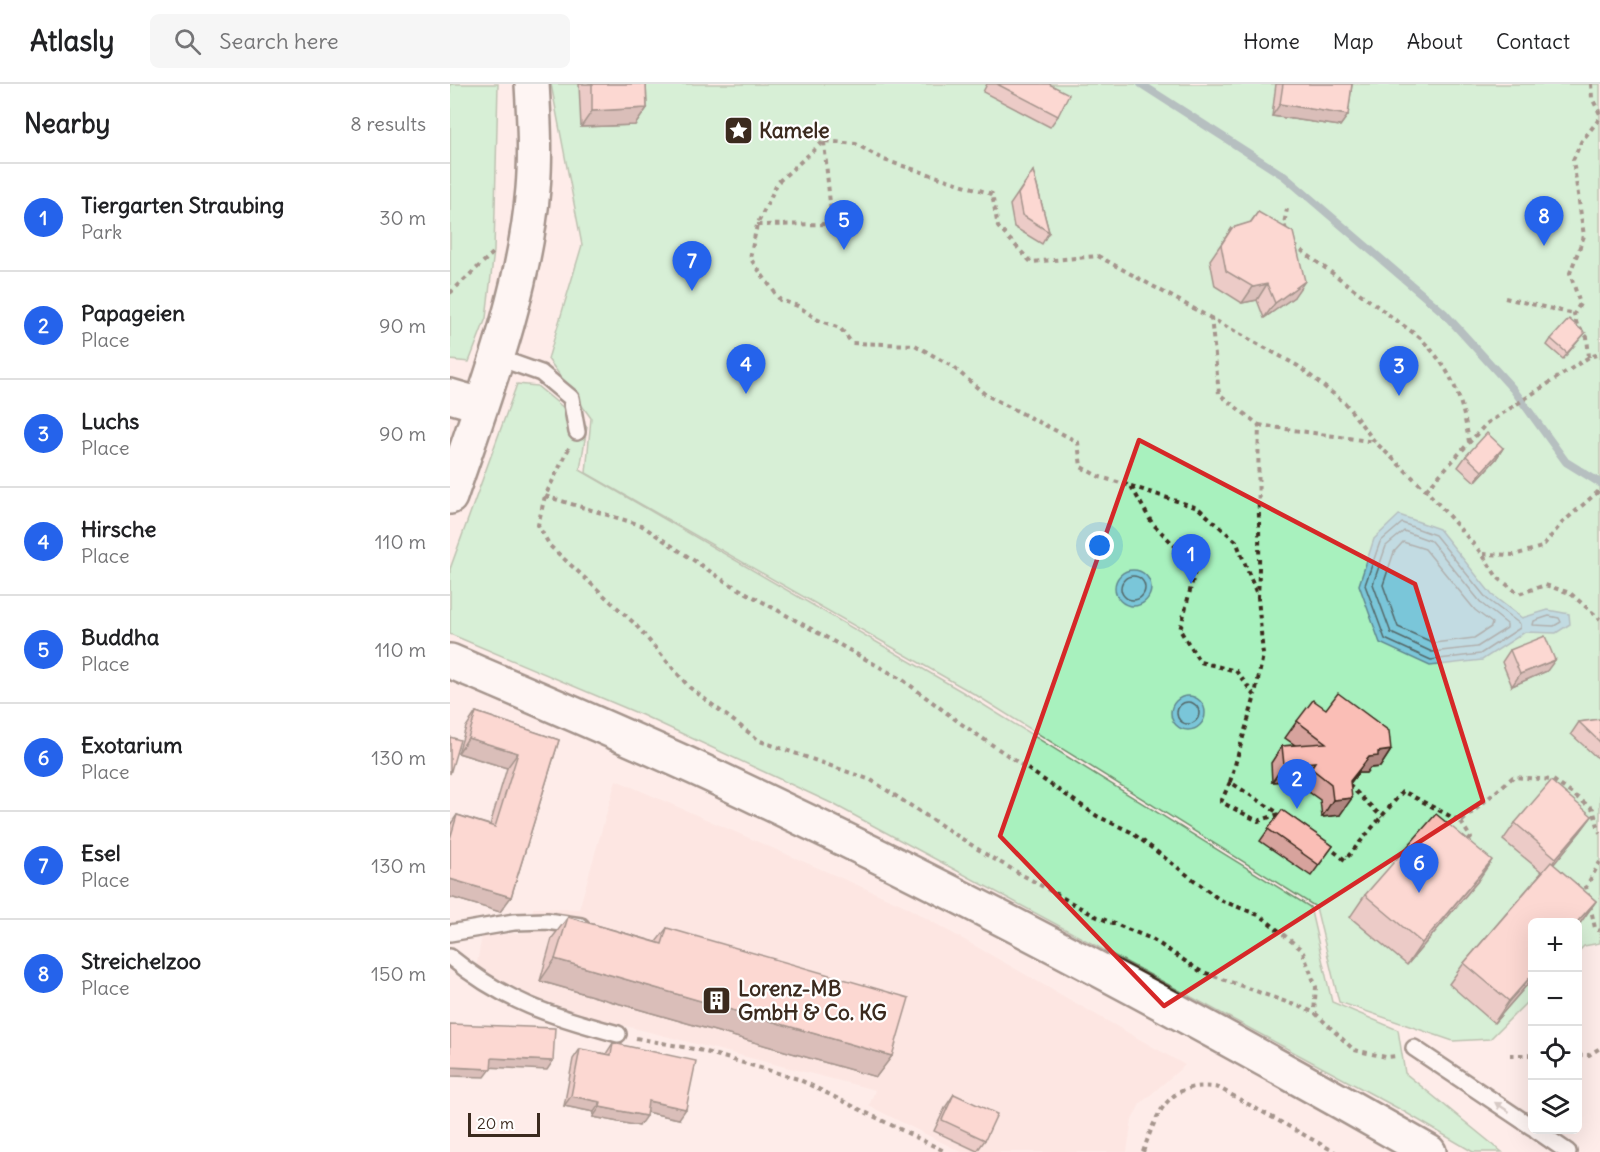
<!DOCTYPE html>
<meta charset="utf-8">
<style>
body{margin:0;font-family:Delius,sans-serif;background:#f6f6f6;color:#202124}
.controls{position:absolute;right:18px;bottom:18px;display:grid;overflow:hidden;border-radius:9px;box-shadow:0 6px 24px #0002}
.controls button{width:54px;height:54px;display:grid;place-items:center;padding:0;border:0;border-bottom:2px solid #e0e0e0;background:#fff;color:#202124;font:30px sans-serif}
.scale{position:absolute;left:18px;bottom:15px;width:72px;box-sizing:border-box;padding-left:6px;border:3px solid #3b2a1e;border-top:0;font-size:16px;line-height:21px;white-space:nowrap;color:#3b2a1e;-webkit-text-stroke:4px #fff;paint-order:stroke}
.you{position:absolute;left:650px;top:462px;width:21px;height:21px;margin:-15px;border:4px solid #fff;border-radius:50%;background:#1a73e8;box-shadow:0 0 0 9px #1a73e833}
.badge{display:grid;place-items:center;width:39px;height:39px;border-radius:50%;background:#2563eb;color:#fff;font-size:20px;font-weight:700}
.pin{position:absolute;translate:-50% -50px;filter:drop-shadow(0 2px 3px #0008)}
.pin::after{content:'';position:absolute;top:32px;width:21px;height:18px;background:inherit;clip-path:polygon(0 0,100% 0,50% 100%)}
.list{margin:0;padding:0;list-style:none}
h2{display:flex;justify-content:space-between;align-items:center;height:78px;margin:0;padding:0 24px;font-size:26px}
h2 small{font-size:20px;font-weight:400;color:#757577}
.list li{display:grid;grid-template-columns:39px 1fr auto;gap:18px;align-items:center;box-sizing:border-box;height:108px;padding:0 24px;border-top:2px solid #e0e0e0}
.list b{display:block;font-size:22px;white-space:nowrap}
.list p{margin:0;font-size:20px;white-space:nowrap;color:#757577}
.list em{font-size:20px;font-style:normal;color:#757577}
.icon{flex:none;width:33px;height:33px;fill:none;stroke:currentColor;stroke-width:2;stroke-linecap:round;stroke-linejoin:round}
.map{position:relative;flex:none;width:1150px;height:1068px;overflow:hidden}
header{display:flex;align-items:center;gap:36px;box-sizing:border-box;height:84px;padding:0 30px;background:#fff;border-bottom:2px solid #e0e0e0}
header strong{font-size:28px}
nav{display:flex;gap:33px;margin-inline-start:auto;font-size:21px}
.search{width:420px;height:54px;background:#f6f6f6;display:flex;align-items:center;gap:15px;box-sizing:border-box;padding:0 21px;border-radius:9px;color:#757577;font-size:22px}
main{display:flex}
aside{flex:1;background:#fff}
.map>svg:first-child{display:block}
.built{fill:#fddeda}
.green{fill:#a8f1be;stroke:#728e6e;stroke-width:1.5}
.water{fill:#7ac6d9;stroke:#61888e;stroke-width:1.5}
.lines{fill:none;stroke-linecap:round;stroke-linejoin:round}
.shore{stroke:#546869;stroke-width:1.5}
.stream{stroke:#61888e;stroke-width:8}
.lane-casing{stroke:#3b2a1e;stroke-width:20}
.secondary-casing{stroke:#3b2a1e;stroke-width:38}
.primary-casing{stroke:#3b2a1e;stroke-width:38}
.path{stroke:#3b2a1e;stroke-width:4;stroke-dasharray:4.5 4.5;stroke-linecap:butt}
.lane{stroke:#fff;stroke-width:15}
.secondary{stroke:#fff;stroke-width:33}
.primary{stroke:#fff;stroke-width:33}
.wall{fill:#d7a39d;stroke:#3b2a1e;stroke-width:1.5}
.shaded-wall{fill:#af857f;stroke:#3b2a1e;stroke-width:1.5}
.building{fill:#fabeb6;stroke:#3b2a1e;stroke-width:1.5}
.oneway{fill:#a79f9a}
.marked{fill:none;stroke:#d62828;stroke-width:4.5;stroke-linejoin:round}
.labels{text-anchor:middle;dominant-baseline:central;stroke-width:4.5;stroke-linejoin:round;paint-order:stroke}
.poi-label{font-size:21px;font-weight:bold;fill:#3b2a1e;stroke:#fff;text-anchor:start}
</style>
<header>
<strong>Atlasly</strong>
<div class="search"><svg class="icon" aria-label="search" viewBox="0 0 24 24"><circle cx="10" cy="10" r="6"/><path d="M15 15l6 6"/></svg>Search here</div>
<nav><a>Home</a><a>Map</a><a>About</a><a>Contact</a></nav>
</header>
<main>
<aside>
<h2>Nearby<small>8 results</small></h2>
<ul class="list">
<li><span class="badge">1</span><div><b>Tiergarten Straubing</b><p>Park</p></div><em>30 m</em></li>
<li><span class="badge">2</span><div><b>Papageien</b><p>Place</p></div><em>90 m</em></li>
<li><span class="badge">3</span><div><b>Luchs</b><p>Place</p></div><em>90 m</em></li>
<li><span class="badge">4</span><div><b>Hirsche</b><p>Place</p></div><em>110 m</em></li>
<li><span class="badge">5</span><div><b>Buddha</b><p>Place</p></div><em>110 m</em></li>
<li><span class="badge">6</span><div><b>Exotarium</b><p>Place</p></div><em>130 m</em></li>
<li><span class="badge">7</span><div><b>Esel</b><p>Place</p></div><em>130 m</em></li>
<li><span class="badge">8</span><div><b>Streichelzoo</b><p>Place</p></div><em>150 m</em></li>
</ul>
</aside>
<div class="map">
<svg width="1150" height="1068" viewBox="0 0 1150 1068">
<rect width="100%" height="100%" fill="#feece9"/>
<filter id="ink" filterUnits="userSpaceOnUse"><feTurbulence type="fractalNoise" baseFrequency=".0167" numOctaves="2"/><feDisplacementMap in="SourceGraphic" scale="12" xChannelSelector="R" yChannelSelector="G"/><feConvolveMatrix kernelMatrix="1 2 1 2 8 2 1 2 1" color-interpolation-filters="sRGB"/></filter>
<g filter="url(#ink)">
<polygon class="built" points="166,696 451,820 735,981 690,1020 682,1036 677,1068 511,1068 419,1022 425,1006 133,931 64,906 26,884 32,852 78,848 83,824 129,825"/>
<g class="green">
<polygon points="0,0 48,0 44,167 36,234 19,278 0,276"/>
<polygon points="101,0 1150,0 1150,859 1134,862 1128,868 1128,838 1082,838 1082,913 1040,955 1003,957 889,918 866,823 526,611 136,389 141,334 98,275 132,161"/>
<polygon points="67,300 87,302 137,343 130,386 511,607 860,823 882,918 948,946 955,989 1052,1068 1023,1068 953,1027 383,720 192,631 0,550 0,485"/>
</g>
<g class="water">
<polygon points="949,431 989,445 1042,511 1072,534 1098,526 1119,530 1120,540 1106,549 1075,548 1032,576 980,582 930,559 909,501 924,455"/>
<circle cx="683" cy="504" r="18"/>
<circle cx="738" cy="629" r="17"/>
</g>
<g class="lines">
<g class="shore">
<polygon points="952,439 985,451 1037,515 1070,540 1070,544 1030,570 981,576 935,555 915,501 930,458"/>
<polygon points="954,447 981,457 1032,520 1057,540 1057,544 1027,563 982,568 941,549 923,500 936,462"/>
<polygon points="953,458 975,465 1025,526 1042,539 1041,543 1024,554 984,559 948,543 933,501 944,468"/>
<circle cx="683" cy="504" r="12"/>
<polygon points="1099,532 1109,534 1111,538 1104,542 1083,541 1084,537"/>
<circle cx="738" cy="629" r="11"/>
</g>
<polyline class="stream" points="691,0 834,92 994,229 1063,305 1116,378 1150,399"/>
<defs>
<g id="lane">
<polyline points="46,273 91,289 121,314 127,348"/>
<polyline points="0,849 64,838 97,837 131,842"/>
<path d="M0 873C55 918 101 932 168 950"/>
<polyline points="964,964 1082,1043"/>
<polyline points="1086,1046 1118,1068"/>
</g>
<path id="secondary" d="M0 413C34 313 74 211 83 105 86 70 84 35 82 0"/>
<g id="primary">
<polyline points="0,312 31,321"/>
<path d="M0 577C89 615 179 653 267 694 510 808 747 935 979 1068"/>
</g>
</defs>
<use href="#lane" class="lane-casing"/>
<use href="#secondary" class="secondary-casing"/>
<use href="#primary" class="primary-casing"/>
<g class="path">
<polyline points="1141,0 1142,14 1150,30"/>
<polyline points="307,141 382,140 374,58"/>
<polyline points="836,146 834,140 837,125"/>
<path d="M844 161 969 253C1002 285 1012 313 1019 358"/>
<polyline points="0,209 44,168"/>
<polyline points="1055,214 1124,230"/>
<path d="M761 233 769 310 809 341C807 398 811 456 808 513"/>
<polyline points="1139,273 1137,253 1127,241 1124,230 1130,220 1120,189 1134,152 1123,76 1131,58 1150,34"/>
<polyline points="809,341 925,358"/>
<polyline points="119,364 95,412 88,441 100,462 184,539 239,603 310,657 421,696 537,771 645,832 702,855 750,887 864,928 904,966 936,973 947,972"/>
<polyline points="681,402 748,424 786,457 808,513 813,571 805,611"/>
<polyline points="976,406 1036,340 1139,273 1150,270"/>
<polyline points="95,412 191,441 273,496 453,596 510,639 647,732 681,748 770,816 811,832 852,866 866,903 864,928"/>
<polyline points="1033,470 1064,471 1092,463 1112,439 1150,406"/>
<polyline points="780,698 771,718 808,737 829,730"/>
<polyline points="899,701 932,733"/>
<polyline points="833,732 780,698 805,612 786,587 750,578 730,546 746,483 702,439 681,402 650,393 631,383 628,358 536,311 503,283 465,261 402,259 390,244 368,236 348,222 330,216 300,174 307,141 328,98 374,57 406,60 434,76 542,110 548,143 581,178 648,172 848,282 895,319 925,358 976,406 1032,470 1047,493 1069,510 1095,501 1120,509 1150,535"/>
<polyline points="1011,738 1021,754 1016,759"/>
<polyline points="877,762 895,776 953,707 1011,738 1063,693 1103,696 1143,725 1150,749"/>
<polyline points="1139,814 1136,803 1150,778"/>
<polyline points="1140,821 1145,844 1150,847"/>
<polyline points="186,954 249,966 348,995 496,1068"/>
<polyline points="1060,971 1082,971"/>
<polyline points="1128,971 1139,971 1150,964"/>
<path d="M693 1068C707 1028 719 995 769 1004L885 1068"/>
</g>
<use href="#lane" class="lane"/>
<use href="#secondary" class="secondary"/>
<use href="#primary" class="primary"/>
</g>
<g class="wall">
<polygon points="129,0 196,0 197,24 185,41 131,43"/>
<polygon points="537,0 599,0 608,32 600,43 533,8"/>
<polygon points="826,0 902,0 898,31 890,42 822,32"/>
<polygon points="583,87 599,148 592,160 564,143 560,121"/>
<polygon points="808,128 844,213 814,234 807,216 792,219 765,202 760,176 782,144 800,139"/>
<polygon points="1135,249 1113,275 1097,261 1101,255"/>
<polygon points="1053,364 1046,375 1025,398 1008,383 1016,372"/>
<polygon points="1060,566 1097,587 1062,602 1052,578"/>
<polygon points="876,625 941,666 930,683 920,684 916,689 908,689 900,699 890,731 872,733 870,716 849,701 853,695 822,698 821,679 832,662 845,661 835,654 847,637"/>
<polygon points="26,628 109,656 61,813 50,828 0,813 0,741 7,731 40,741 57,684 8,669 16,643"/>
<polygon points="1150,635 1150,675 1145,672 1121,650 1129,638"/>
<polygon points="832,726 883,762 861,792 810,757"/>
<polygon points="1142,732 1130,748 1103,780 1146,817 1128,842 1128,838 1083,838 1083,894 1044,939 999,900 1014,879 1092,788 1053,756 1065,739"/>
<polygon points="1027,798 957,881 900,833 915,811"/>
<polygon points="118,833 206,858 217,844 442,972 426,993 90,897 102,854"/>
<polygon points="163,959 229,1035 196,1028 189,1042 143,1033 144,1028 114,1022 123,975 130,965 156,970"/>
<polygon points="504,1010 535,1056 527,1067 484,1047 496,1022"/>
</g>
<g class="shaded-wall">
<polygon points="830,20 898,31 890,42 822,32"/>
<polygon points="197,24 185,41 131,43 142,27"/>
<polygon points="855,197 844,213 814,234 825,219"/>
<polygon points="817,200 807,216 792,219 803,203"/>
<polygon points="1053,364 1046,375 1025,398 1032,387"/>
<polygon points="1105,576 1097,587 1062,602 1070,590"/>
<polygon points="18,654 68,669 57,684 8,669"/>
<polygon points="941,666 930,683 920,684 916,689 908,689 889,714 919,673 928,668"/>
<polygon points="865,678 853,695 822,698 834,681"/>
<polygon points="902,714 890,731 872,733 883,716"/>
<polygon points="1142,732 1130,748 1095,791 1106,774"/>
<polygon points="1042,776 1027,798 957,881 972,859"/>
<polygon points="0,795 61,813 50,828 0,813"/>
<polygon points="1146,817 1131,838 1128,842 1127,838"/>
<polygon points="105,875 442,972 426,993 90,897"/>
<polygon points="1083,890 1083,894 1044,939 1059,917"/>
<polygon points="42,974 103,977 97,986 35,983"/>
<polygon points="0,983 41,985 35,993 0,992"/>
<polygon points="121,1012 151,1018 144,1028 114,1022"/>
<polygon points="198,1017 236,1025 229,1035 191,1027"/>
<polygon points="150,1023 196,1032 189,1042 143,1033"/>
</g>
<g class="building">
<polygon points="142,0 196,0 197,24 142,27"/>
<polygon points="547,0 599,0 619,10 608,32"/>
<polygon points="833,0 902,0 898,31 830,20"/>
<polygon points="583,87 599,148 572,131 568,110"/>
<polygon points="808,128 843,148 855,197 825,219 817,200 803,203 776,187 771,161 782,144 801,138"/>
<polygon points="1119,235 1135,249 1117,269 1101,255"/>
<polygon points="1037,349 1053,364 1032,387 1016,372"/>
<polygon points="1095,552 1105,576 1070,590 1060,566"/>
<polygon points="888,609 939,647 941,666 928,668 928,672 919,673 900,697 902,714 883,716 881,700 861,684 865,678 834,681 832,662 876,659 847,637 863,616 876,625"/>
<polygon points="26,628 109,656 61,813 0,795 0,755 7,731 45,743 68,669 18,654"/>
<polygon points="1150,635 1150,658 1129,638"/>
<polygon points="0,653 10,656 0,690"/>
<polygon points="1101,697 1142,732 1106,774 1065,739"/>
<polygon points="832,726 883,762 869,781 818,745"/>
<polygon points="986,730 1042,776 972,859 915,811"/>
<polygon points="1101,778 1146,817 1127,838 1083,838 1083,890 1059,917 1014,879"/>
<polygon points="118,833 212,860 217,844 459,914 442,972 105,875"/>
<polygon points="0,940 105,944 103,977 42,974 41,985 0,983"/>
<polygon points="163,959 246,977 236,1025 198,1017 196,1032 150,1023 151,1018 121,1012 130,965 161,971"/>
<polygon points="504,1010 547,1030 535,1056 492,1036"/>
</g>
<defs><path id="oneway-solid" d="M-6-.8H1V-3.2L6.5 0L1 3.2V.8H-6Z" transform="scale(1.5)"/></defs>
<use class="oneway" href="#oneway-solid" transform="translate(1052 1023) rotate(-147)"/>
</g>
<path d="M0 0H1150V1068H0ZM689 356 965 500 1033 717 714 922 550 752Z" fill="#feece9" fill-opacity=".55" fill-rule="evenodd"/>
<path class="marked" d="M689 356 965 500 1033 717 714 922 550 752Z"/>
<defs>
<symbol id="sight-square" viewBox="-11 -11 22 22"><rect x="-9" y="-9" width="18" height="18" rx="4" fill="#3b2a1e" stroke="#fff"/><path d="M0-6L1.8-2.2L6-1.7L2.9 1.2L3.7 5.4L0 3.3L-3.7 5.4L-2.9 1.2L-6-1.7L-1.8-2.2Z" fill="#fff"/></symbol>
<symbol id="building-square" viewBox="-11 -11 22 22"><rect x="-9" y="-9" width="18" height="18" rx="4" fill="#3b2a1e" stroke="#fff"/><path d="M-4-6H4V6H1V3H-1V6H-4ZM-2.5-4.3h1.7v1.8h-1.7ZM.8-4.3h1.7v1.8H.8ZM-2.5-1h1.7V.8h-1.7ZM.8-1h1.7V.8H.8Z" fill="#fff"/></symbol>
</defs>
<g fill-rule="evenodd">
<use href="#sight-square" x="272" y="30" width="33" height="33"/>
<use href="#building-square" x="250" y="900" width="33" height="33"/>
</g>
<g class="labels">
<g class="poi-label">
<text x="309" y="46">Kamele</text>
<text x="288" y="904">Lorenz-MB<tspan x="288" dy="24">GmbH &amp; Co. KG</tspan></text>
</g>
</g>
</svg>
<div class="controls">
<button>+</button>
<button>−</button>
<button><svg class="icon" aria-label="locate" viewBox="0 0 24 24"><circle cx="12" cy="12" r="6"/><path d="M12 2v4M12 18v4M2 12h4M18 12h4"/></svg></button>
<button><svg class="icon" aria-label="layers" viewBox="0 0 24 24"><path d="M12 4l9 5-9 5-9-5zM3 14l9 5 9-5"/></svg></button>
</div>
<div class="scale">20 m</div>
<div class="you"></div>
<div class="pin badge" style="left:741px;top:500px">1</div>
<div class="pin badge" style="left:847px;top:725px">2</div>
<div class="pin badge" style="left:949px;top:312px">3</div>
<div class="pin badge" style="left:296px;top:310px">4</div>
<div class="pin badge" style="left:394px;top:166px">5</div>
<div class="pin badge" style="left:969px;top:809px">6</div>
<div class="pin badge" style="left:242px;top:207px">7</div>
<div class="pin badge" style="left:1094px;top:162px">8</div>
</div>
</main>
